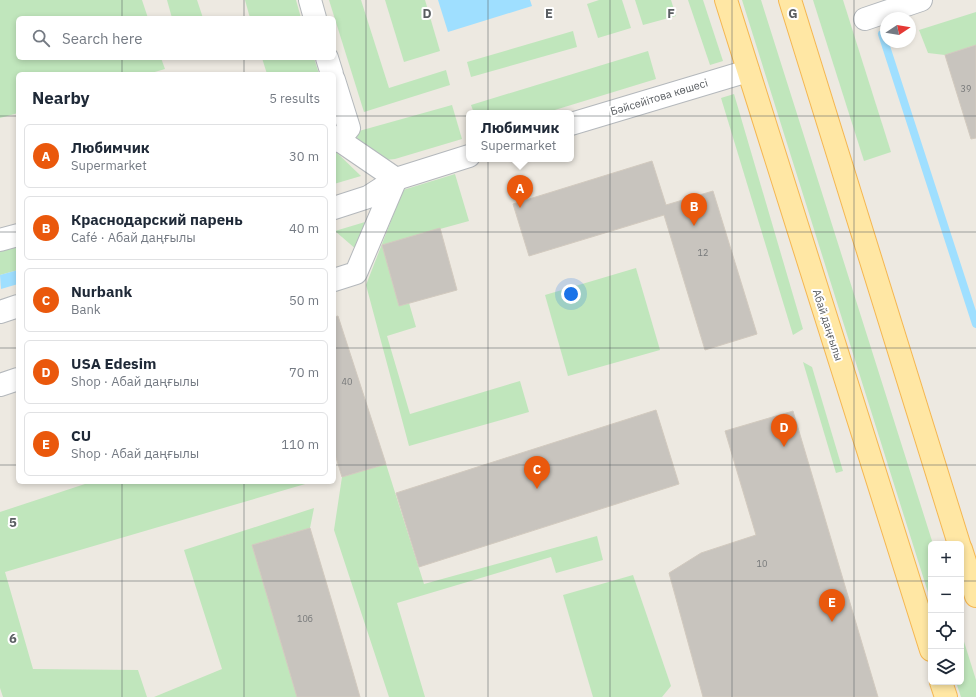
<!DOCTYPE html>
<meta charset="utf-8">
<style>
body{margin:0;font-family:"IBM Plex Sans",sans-serif;background:#f6f6f7;color:#1f2937}
.controls{position:absolute;right:12px;bottom:12px;display:grid;overflow:hidden;border-radius:6px;box-shadow:0 2px 6px #0003}
.controls button{width:36px;height:36px;display:grid;place-items:center;padding:0;border:0;border-bottom:1px solid #e0e1e3;background:#fff;color:#1f2937;font:20px sans-serif}
.compass{position:absolute;left:880px;top:12px;width:36px;height:36px;border-radius:50%;background:#fff;box-shadow:0 2px 6px #0003;rotate:78deg}
.you{position:absolute;left:571px;top:294px;width:14px;height:14px;margin:-10px;border:3px solid #fff;border-radius:50%;background:#1a73e8;box-shadow:0 0 0 6px #1a73e833}
.badge{display:grid;place-items:center;width:26px;height:26px;border-radius:50%;background:#ea580c;color:#fff;font-size:13px;font-weight:700}
.pin{position:absolute;translate:-50% -33px;filter:drop-shadow(0 1px 2px #0008)}
.pin::after{content:'';position:absolute;top:21px;width:14px;height:12px;background:inherit;clip-path:polygon(0 0,100% 0,50% 100%)}
.popup{position:absolute;left:466px;top:110px;width:108px;height:52px;box-sizing:border-box;display:grid;place-content:center;border-radius:6px;background:#fff;filter:drop-shadow(0 1px 3px #0005);font-size:13px;white-space:nowrap;color:#747a83}
.popup b{font-size:15px;color:#1f2937}
.popup::after{content:'';position:absolute;left:50%;top:100%;margin-left:-8px;border:8px solid transparent;border-top-color:#fff}
.list{margin:0;padding:0;list-style:none}
h2{display:flex;justify-content:space-between;align-items:center;height:52px;margin:0;padding:0 16px;font-size:17px}
h2 small{font-size:13px;font-weight:400;color:#747a83}
.list li{display:grid;grid-template-columns:26px 1fr auto;gap:12px;align-items:center;box-sizing:border-box;height:64px;margin:0 8px 8px;padding:0 8px;border:1px solid #e0e1e3;border-radius:6px}
.list b{display:block;font-size:15px;white-space:nowrap}
.list p{margin:0;font-size:13px;white-space:nowrap;color:#747a83}
.list em{font-size:13px;font-style:normal;color:#747a83}
.icon{flex:none;width:22px;height:22px;fill:none;stroke:currentColor;stroke-width:2;stroke-linecap:round;stroke-linejoin:round}
.map{position:relative;flex:none;width:976px;height:697px;overflow:hidden}
.search{position:absolute;background:#fff;box-shadow:0 2px 6px #0003;left:16px;top:16px;width:320px;height:44px;display:flex;align-items:center;gap:10px;box-sizing:border-box;padding:0 14px;border-radius:6px;color:#747a83;font-size:15px}
.panel{position:absolute;background:#fff;box-shadow:0 2px 6px #0003;left:16px;top:72px;width:320px;height:412px;border-radius:6px}
.map>svg:first-child{display:block}
.green{fill:#c0e6bc}
.water{fill:#9fdfff}
.lines{fill:none;stroke-linecap:round;stroke-linejoin:round}
.stream{stroke:#9fdfff;stroke-width:8}
.building{fill:#c8c4be;stroke:#d2cabf}
.minor-casing{stroke:#b4b8bc;stroke-width:24}
.major-casing{stroke:#f5b752;stroke-width:24}
.minor{stroke:#fff;stroke-width:22}
.major{stroke:#ffe7a4;stroke-width:22}
.grid{fill:none;stroke:#5a5e62;stroke-width:1;stroke-opacity:0.55}
.labels{text-anchor:middle;dominant-baseline:central;stroke-width:4;stroke-linejoin:round;paint-order:stroke}
.number-label{font-size:9px;fill:#767879}
.street-label{font-size:11px;fill:#5a5e62;stroke:#fff}
.grid-label{font-size:13px;text-anchor:middle;font-weight:bold;fill:#5a5e62;stroke:#fff;stroke-width:4;stroke-linejoin:round;paint-order:stroke}
</style>
<div class="map">
<svg width="976" height="697" viewBox="0 0 976 697">
<rect width="100%" height="100%" fill="#ede9e1"/>
<g class="green">
<polygon points="0,0 142,0 148,18 18,18 18,58 161,58 165,69 148,74 18,74 18,113 0,118"/>
<polygon points="167,0 197,0 203,18 172,18"/>
<polygon points="245,0 296,0 301,18 250,18"/>
<polygon points="329,0 361,0 389,88 446,70 450,85 364,112"/>
<polygon points="385,0 425,0 440,51 404,62"/>
<polygon points="599,0 622,0 631,28 598,38 587,4"/>
<polygon points="635,0 671,0 676,16 643,25"/>
<polygon points="688,0 703,0 723,61 710,65"/>
<polygon points="742,0 761,0 933,544 931,544 931,602"/>
<polygon points="813,0 843,0 891,152 864,161"/>
<polygon points="976,12 976,45 945,55 928,53 919,30"/>
<polygon points="573,31 577,47 471,77 467,62"/>
<polygon points="648,51 656,79 545,113 474,113 471,105"/>
<polygon points="262,58 314,58 319,74 267,74"/>
<polygon points="734,94 803,329 793,335 721,98"/>
<polygon points="452,105 462,139 395,159 385,160 355,144 359,131"/>
<polygon points="334,150 361,176 334,184"/>
<polygon points="455,174 469,221 382,245 399,306 409,303 416,327 387,336 410,414 520,381 529,412 409,446 366,285 403,190"/>
<polygon points="375,219 357,250 335,231"/>
<polygon points="18,246 18,270 0,275 0,251"/>
<polygon points="636,268 660,350 568,376 545,295"/>
<polygon points="803,362 812,367 843,471 836,473"/>
<polygon points="386,464 424,584 597,536 603,560 556,573 551,557 397,603 425,697 389,697 334,530 342,477"/>
<polygon points="91,482 312,482 5,572 33,669 138,670 147,697 3,697 0,688 0,512"/>
<polygon points="314,508 310,528 252,545 297,697 154,697 222,669 184,550"/>
<polygon points="633,575 671,686 662,697 593,697 563,595"/>
<polygon points="961,632 976,680 976,697 961,697 956,682 961,682"/>
</g>
<g class="water">
<polygon points="438,0 530,0 532,6 448,32"/>
<polygon points="18,270 18,284 1,289 0,275"/>
</g>
<g class="lines">
<polyline class="stream" points="882,34 976,324"/>
</g>
<g class="building">
<polygon points="976,45 976,138 971,139 945,55"/>
<polygon points="652,161 666,205 713,191 757,334 705,350 664,215 529,256 513,204"/>
<polygon points="440,228 457,290 399,306 382,245"/>
<polygon points="338,316 386,464 342,477 334,451 334,317"/>
<polygon points="656,410 679,484 419,567 396,493"/>
<polygon points="793,411 878,697 703,697 669,573 701,553 756,535 725,431"/>
<polygon points="310,528 352,669 360,697 297,697 252,545"/>
</g>
<g class="lines">
<defs>
<g id="minor">
<polyline points="310,0 315,18"/>
<polyline points="865,19 921,0"/>
<polyline points="327,58 332,74"/>
<polyline points="334,80 349,128 339,140"/>
<polyline points="571,124 748,71"/>
<polyline points="334,141 339,140 396,179"/>
<polyline points="334,208 368,197 396,179 469,156"/>
<polyline points="0,240 18,235"/>
<polyline points="334,280 356,273 396,179"/>
<polyline points="0,312 18,306"/>
<polyline points="0,385 18,379"/>
</g>
<g id="major">
<polyline points="726,0 931,650"/>
<polyline points="790,0 959,544"/>
<polyline points="961,549 976,596"/>
<polyline points="941,682 946,697"/>
</g>
</defs>
<use href="#minor" class="minor-casing"/>
<use href="#major" class="major-casing"/>
<use href="#minor" class="minor"/>
<use href="#major" class="major"/>
</g>
<path class="grid" d="M122 0V18M244 0V18M366 0V697M488 0V697M610 0V697M732 0V697M854 0V697M122 58V74M244 58V74M0 116H18M334 116H976M0 232H18M334 232H976M0 348H18M334 348H976M0 465H18M334 465H976M122 482V697M244 482V697M0 581H931M961 581H976"/>
<g class="labels">
<g class="number-label">
<text x="966" y="88">39</text>
<text x="703" y="252">12</text>
<text x="347" y="381">40</text>
<text x="762" y="563">10</text>
<text x="305" y="618">10б</text>
</g>
<g class="street-label">
<text transform="translate(659 97) rotate(-17)">Бәйсейітова көшесі</text>
<text transform="translate(828 325) rotate(72)">Абай даңғылы</text>
</g>
</g>
<g class="grid-label">
<text x="427" y="18">D</text>
<text x="549" y="18">E</text>
<text x="671" y="18">F</text>
<text x="793" y="18">G</text>
<text x="13" y="527">5</text>
<text x="13" y="643">6</text>
</g>
</svg>
<div class="controls">
<button>+</button>
<button>−</button>
<button><svg class="icon" aria-label="locate" viewBox="0 0 24 24"><circle cx="12" cy="12" r="6"/><path d="M12 2v4M12 18v4M2 12h4M18 12h4"/></svg></button>
<button><svg class="icon" aria-label="layers" viewBox="0 0 24 24"><path d="M12 4l9 5-9 5-9-5zM3 14l9 5 9-5"/></svg></button>
</div>
<svg class="compass" viewBox="-18 -18 36 36"><path d="M0-13l5 13h-10z" fill="#e53935"/><path d="M0 13l5-13h-10z" fill="#747a83"/></svg>
<div class="you"></div>
<div class="pin badge" style="left:520px;top:208px">A</div>
<div class="popup"><b>Любимчик</b>Supermarket</div>
<div class="pin badge" style="left:694px;top:226px">B</div>
<div class="pin badge" style="left:537px;top:489px">C</div>
<div class="pin badge" style="left:784px;top:447px">D</div>
<div class="pin badge" style="left:832px;top:622px">E</div>
<div class="search"><svg class="icon" aria-label="search" viewBox="0 0 24 24"><circle cx="10" cy="10" r="6"/><path d="M15 15l6 6"/></svg>Search here</div>
<section class="panel">
<h2>Nearby<small>5 results</small></h2>
<ul class="list">
<li><span class="badge">A</span><div><b>Любимчик</b><p>Supermarket</p></div><em>30 m</em></li>
<li><span class="badge">B</span><div><b>Краснодарский парень</b><p>Café · Абай даңғылы</p></div><em>40 m</em></li>
<li><span class="badge">C</span><div><b>Nurbank</b><p>Bank</p></div><em>50 m</em></li>
<li><span class="badge">D</span><div><b>USA Edesim</b><p>Shop · Абай даңғылы</p></div><em>70 m</em></li>
<li><span class="badge">E</span><div><b>CU</b><p>Shop · Абай даңғылы</p></div><em>110 m</em></li>
</ul>
</section>
</div>
